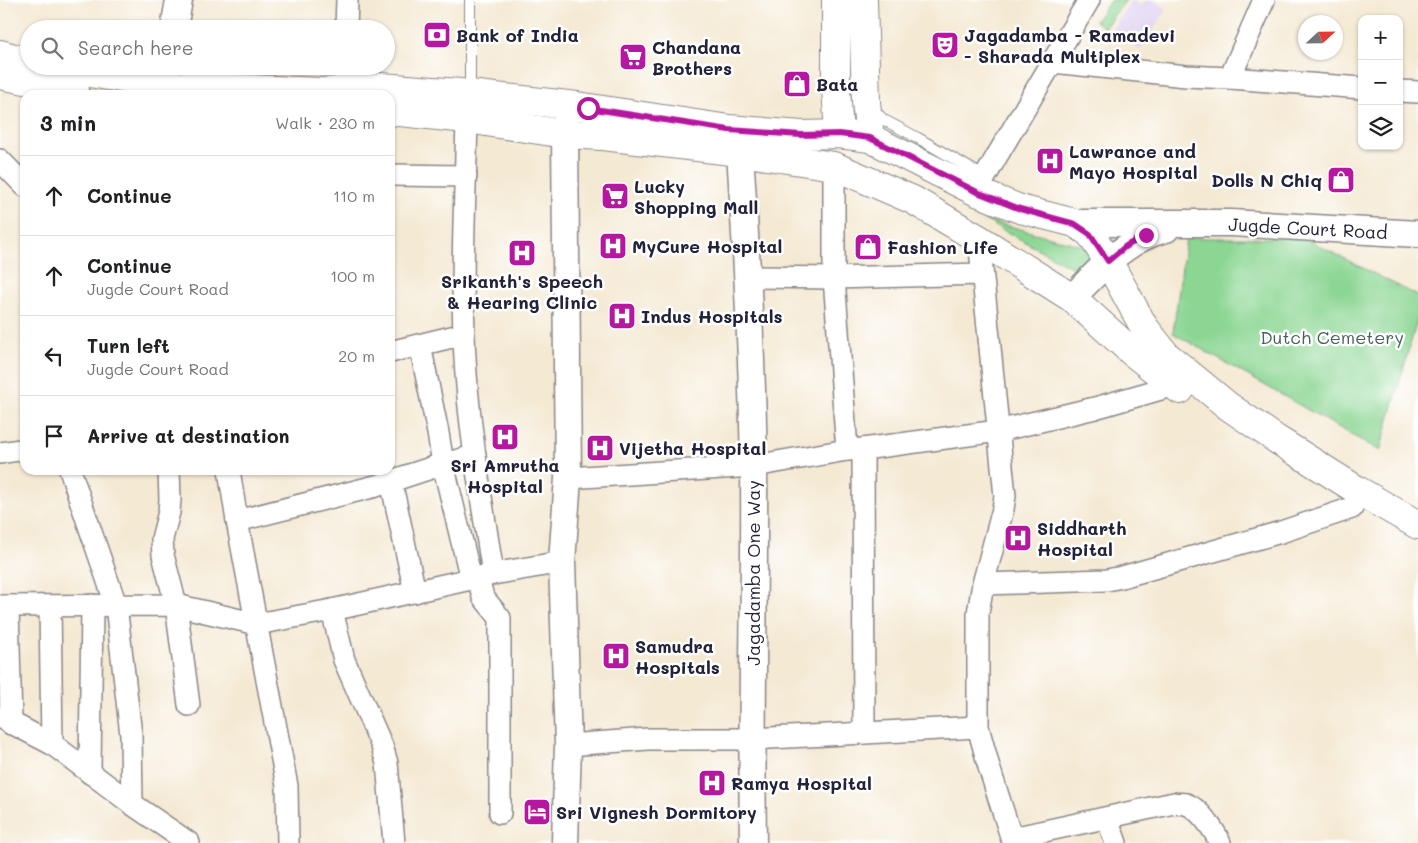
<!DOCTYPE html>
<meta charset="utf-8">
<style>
body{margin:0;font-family:Mali,sans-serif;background:#f2f2f2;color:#202124}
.controls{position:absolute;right:15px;top:15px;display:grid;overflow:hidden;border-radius:10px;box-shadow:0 1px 4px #0004}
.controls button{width:45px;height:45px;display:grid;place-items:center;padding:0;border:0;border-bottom:1px solid #e0e0e0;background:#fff;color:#202124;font:25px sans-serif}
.compass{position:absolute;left:1298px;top:15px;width:45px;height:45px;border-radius:50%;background:#fff;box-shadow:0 1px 4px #0004;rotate:68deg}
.stop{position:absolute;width:15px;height:15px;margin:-11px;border:4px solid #b5179e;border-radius:50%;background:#fff}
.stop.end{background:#b5179e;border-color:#fff;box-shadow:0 1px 5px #0008}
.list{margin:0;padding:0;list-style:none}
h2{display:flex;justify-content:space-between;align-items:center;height:65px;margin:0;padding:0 20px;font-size:21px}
h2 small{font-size:16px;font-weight:400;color:#757577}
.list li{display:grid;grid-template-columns:32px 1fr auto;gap:15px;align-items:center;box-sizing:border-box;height:80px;padding:0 20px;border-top:1px solid #e0e0e0}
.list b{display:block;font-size:19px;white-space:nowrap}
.list p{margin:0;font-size:16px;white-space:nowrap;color:#757577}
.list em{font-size:16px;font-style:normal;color:#757577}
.icon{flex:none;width:28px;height:28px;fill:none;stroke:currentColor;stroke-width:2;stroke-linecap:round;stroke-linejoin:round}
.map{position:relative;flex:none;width:1418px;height:843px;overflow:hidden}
.search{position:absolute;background:#fff;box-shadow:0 1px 4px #0004;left:20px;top:20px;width:375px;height:55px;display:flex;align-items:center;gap:12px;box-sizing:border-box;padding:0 18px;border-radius:28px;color:#757577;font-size:19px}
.panel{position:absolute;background:#fff;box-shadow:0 1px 4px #0004;left:20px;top:90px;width:375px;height:385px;border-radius:15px}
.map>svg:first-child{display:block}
.built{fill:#e1d4f3}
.green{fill:#8bd693;stroke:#567c67}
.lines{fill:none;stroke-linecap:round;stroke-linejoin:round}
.service-casing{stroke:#8b8687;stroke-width:12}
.minor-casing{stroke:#8b8687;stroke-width:24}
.tertiary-casing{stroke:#8b8687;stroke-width:29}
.secondary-casing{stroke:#8b8687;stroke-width:30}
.service{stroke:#fff;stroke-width:10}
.minor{stroke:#fff;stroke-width:21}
.tertiary{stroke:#fff;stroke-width:26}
.secondary{stroke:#fff;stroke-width:28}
.route{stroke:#b5179e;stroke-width:6}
.labels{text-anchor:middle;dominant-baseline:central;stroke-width:5;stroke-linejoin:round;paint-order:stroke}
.poi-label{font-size:18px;font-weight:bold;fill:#22223b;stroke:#fff;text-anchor:start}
.street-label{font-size:18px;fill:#22223b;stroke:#fff}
.park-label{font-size:18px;fill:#47615a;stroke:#fff}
</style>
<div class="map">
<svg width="1418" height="843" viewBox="0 0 1418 843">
<rect width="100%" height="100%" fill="#fff"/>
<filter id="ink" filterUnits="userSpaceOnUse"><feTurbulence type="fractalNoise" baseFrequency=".02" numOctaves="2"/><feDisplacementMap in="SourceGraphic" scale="10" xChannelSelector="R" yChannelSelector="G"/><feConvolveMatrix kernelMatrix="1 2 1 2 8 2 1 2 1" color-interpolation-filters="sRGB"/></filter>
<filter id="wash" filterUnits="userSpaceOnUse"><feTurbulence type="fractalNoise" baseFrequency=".0096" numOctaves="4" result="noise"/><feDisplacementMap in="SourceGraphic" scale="20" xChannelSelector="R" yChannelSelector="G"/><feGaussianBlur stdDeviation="1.12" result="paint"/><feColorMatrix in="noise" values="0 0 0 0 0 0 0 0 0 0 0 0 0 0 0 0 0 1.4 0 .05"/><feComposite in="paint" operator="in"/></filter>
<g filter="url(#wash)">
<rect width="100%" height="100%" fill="#f4e9d3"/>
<polygon class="built" points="1132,0 1142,6 1146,0 1154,0 1167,9 1140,50 1111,31"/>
<g class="green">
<polygon points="1111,0 1126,0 1104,28 1095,21"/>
<polygon points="983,219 1087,247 1095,253 1084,274"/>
<polygon points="1186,238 1304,238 1418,296 1418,317 1380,451 1173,333"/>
</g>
</g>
<g filter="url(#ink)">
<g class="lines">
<defs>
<g id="service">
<polyline points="470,94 470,0"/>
<polyline points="873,109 884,120 918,138 987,178"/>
</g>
<g id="minor">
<polyline points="346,29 347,0"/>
<polyline points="1053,62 1186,76 1230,78 1362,88"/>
<polyline points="1230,78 1264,0"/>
<polyline points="345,90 346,66"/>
<polyline points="1399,91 1418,92"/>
<path d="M467 119C465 204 460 289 466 374 471 441 483 508 493 574"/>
<polyline points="0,160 25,186"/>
<polyline points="834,166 834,278 847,450"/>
<polyline points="390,175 466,176"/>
<polyline points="977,192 994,161 1089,0"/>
<polyline points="979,239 1005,496 1003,509 983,584 978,613 978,727 989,767 1013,843"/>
<polyline points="748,277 834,278 982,274"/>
<polyline points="420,345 438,433 443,464 471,579"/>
<polyline points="390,352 464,334"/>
<polyline points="863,449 864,733"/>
<polyline points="0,453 25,449"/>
<polyline points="70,470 116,605 131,735 132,804"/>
<polyline points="169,470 170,499 169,512 162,539 163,555 176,605 189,705"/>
<polyline points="229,470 237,521 287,786 288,843"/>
<polyline points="568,478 754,466 847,450 863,449 998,431 1095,408 1175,385"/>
<polyline points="391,481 415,592"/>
<polyline points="237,521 376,486 443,464 475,456"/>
<polyline points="478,578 483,597 500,618 500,813"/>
<polyline points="983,584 1107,580 1122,577 1281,532 1352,508"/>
<polyline points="0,606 176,605 257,624 332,610 493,574 562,562"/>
<polyline points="8,606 11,724"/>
<polyline points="50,606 52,744"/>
<polyline points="332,610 344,660 382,746 387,763 394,843"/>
<polyline points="0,717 52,744 132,804 189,843"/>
<polyline points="568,745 648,739 751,739 978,727"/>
<polyline points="90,773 92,605"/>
<polyline points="1107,818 1116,843"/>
<path d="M1012 838 1174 803C1177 804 1182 803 1186 804 1199 808 1215 831 1220 843"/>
</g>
<g id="tertiary">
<polyline points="174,29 179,0"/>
<polyline points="163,85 167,66"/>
<path d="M740 152C747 257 752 361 754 465 755 591 751 717 753 843"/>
<polyline points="1075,223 1231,223 1418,234"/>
<path d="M1072 298C1100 269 1126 239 1166 229"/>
<polyline points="565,843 568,745 562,562 568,478 565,134 567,112"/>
</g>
<g id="secondary">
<polyline points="836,0 836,88 839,134"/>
<polyline points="863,0 866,102 870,138"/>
<polyline points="0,54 29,62"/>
<polyline points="47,66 163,85 323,92 381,87 460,93 577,106 729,129 801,135 839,134 870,138 977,192 1020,209 1075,223 1090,233 1108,261 1144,327 1166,355 1228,406 1276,439 1357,490 1418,525"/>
<polyline points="0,75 75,90"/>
<polyline points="390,111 467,119 565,134 603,136 740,152 834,166 913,200 979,239 1072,298 1131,351 1180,390"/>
</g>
</defs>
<use href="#service" class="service-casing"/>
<use href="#minor" class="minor-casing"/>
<use href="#tertiary" class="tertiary-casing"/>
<use href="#secondary" class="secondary-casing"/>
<use href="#service" class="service"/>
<use href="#minor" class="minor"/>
<use href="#tertiary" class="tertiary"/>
<use href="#secondary" class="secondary"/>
</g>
</g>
<g class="lines" filter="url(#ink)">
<polyline class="route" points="588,108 729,130 801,135 839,134 870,138 977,192 1020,209 1075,224 1090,234 1108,261 1126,246 1146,235"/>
</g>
<defs>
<symbol id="bank-square" viewBox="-11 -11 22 22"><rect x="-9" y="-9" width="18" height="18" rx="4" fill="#b5179e" stroke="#fff"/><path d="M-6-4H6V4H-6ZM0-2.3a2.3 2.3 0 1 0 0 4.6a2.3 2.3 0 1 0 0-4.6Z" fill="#fff"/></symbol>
<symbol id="theatre-square" viewBox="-11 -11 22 22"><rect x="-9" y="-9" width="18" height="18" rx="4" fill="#b5179e" stroke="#fff"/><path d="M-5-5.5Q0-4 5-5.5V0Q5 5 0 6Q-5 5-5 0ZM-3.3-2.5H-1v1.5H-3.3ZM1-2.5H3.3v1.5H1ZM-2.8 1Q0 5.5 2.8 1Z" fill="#fff"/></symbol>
<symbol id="supermarket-square" viewBox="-11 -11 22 22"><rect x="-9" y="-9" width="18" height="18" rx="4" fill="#b5179e" stroke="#fff"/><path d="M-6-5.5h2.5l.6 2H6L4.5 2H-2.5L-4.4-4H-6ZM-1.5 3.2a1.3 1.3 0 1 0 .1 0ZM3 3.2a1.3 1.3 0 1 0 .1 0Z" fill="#fff"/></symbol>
<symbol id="shop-square" viewBox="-11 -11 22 22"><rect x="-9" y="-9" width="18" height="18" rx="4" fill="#b5179e" stroke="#fff"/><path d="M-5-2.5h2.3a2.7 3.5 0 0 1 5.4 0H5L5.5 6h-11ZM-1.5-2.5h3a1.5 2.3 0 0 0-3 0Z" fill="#fff"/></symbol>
<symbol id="hospital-square" viewBox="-11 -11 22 22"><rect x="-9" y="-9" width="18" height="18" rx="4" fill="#b5179e" stroke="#fff"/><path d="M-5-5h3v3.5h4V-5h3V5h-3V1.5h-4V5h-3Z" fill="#fff"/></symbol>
<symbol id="hotel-square" viewBox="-11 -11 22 22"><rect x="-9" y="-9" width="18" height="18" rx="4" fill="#b5179e" stroke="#fff"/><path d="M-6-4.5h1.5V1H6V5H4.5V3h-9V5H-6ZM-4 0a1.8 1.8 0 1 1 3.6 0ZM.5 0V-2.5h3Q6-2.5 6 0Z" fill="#fff"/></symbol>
</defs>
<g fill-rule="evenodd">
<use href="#bank-square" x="421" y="19" width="32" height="32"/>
<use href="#theatre-square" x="929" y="29" width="32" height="32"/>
<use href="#supermarket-square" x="617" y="41" width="32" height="32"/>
<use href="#shop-square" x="781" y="68" width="32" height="32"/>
<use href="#hospital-square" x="1034" y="145" width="32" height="32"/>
<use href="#shop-square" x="1325" y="164" width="32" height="32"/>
<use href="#supermarket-square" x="599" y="180" width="32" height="32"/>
<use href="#hospital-square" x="597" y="230" width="32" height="32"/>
<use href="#shop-square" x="852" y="231" width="32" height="32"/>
<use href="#hospital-square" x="506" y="237" width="32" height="32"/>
<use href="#hospital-square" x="606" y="300" width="32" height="32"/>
<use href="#hospital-square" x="489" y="421" width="32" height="32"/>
<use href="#hospital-square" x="584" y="432" width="32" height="32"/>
<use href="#hospital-square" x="1002" y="522" width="32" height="32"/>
<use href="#hospital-square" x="600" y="640" width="32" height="32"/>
<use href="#hospital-square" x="696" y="767" width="32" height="32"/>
<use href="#hotel-square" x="521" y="796" width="32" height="32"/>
</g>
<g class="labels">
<g class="poi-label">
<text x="456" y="35">Bank of India</text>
<text x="964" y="35">Jagadamba - Ramadevi<tspan x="964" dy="21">- Sharada Multiplex</tspan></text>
<text x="652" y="47">Chandana<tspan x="652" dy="21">Brothers</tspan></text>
<text x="816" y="84">Bata</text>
<text x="1069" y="151">Lawrance and<tspan x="1069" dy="21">Mayo Hospital</tspan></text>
<text x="1322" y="180" text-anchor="end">Dolls N Chiq</text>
<text x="634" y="186">Lucky<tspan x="634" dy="21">Shopping Mall</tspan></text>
<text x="632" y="246">MyCure Hospital</text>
<text x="887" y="247">Fashion Life</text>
<text x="522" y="281" text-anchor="middle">Srikanth's Speech<tspan x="522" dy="21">&amp; Hearing Clinic</tspan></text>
<text x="641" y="316">Indus Hospitals</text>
<text x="619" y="448">Vijetha Hospital</text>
<text x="505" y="465" text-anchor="middle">Sri Amrutha<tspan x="505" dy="21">Hospital</tspan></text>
<text x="1037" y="528">Siddharth<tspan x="1037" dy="21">Hospital</tspan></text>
<text x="635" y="646">Samudra<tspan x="635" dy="21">Hospitals</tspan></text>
<text x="731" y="783">Ramya Hospital</text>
<text x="556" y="812">Sri Vignesh Dormitory</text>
</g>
<g class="street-label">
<text transform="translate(1308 228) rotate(3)">Jugde Court Road</text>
<text transform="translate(753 573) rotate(-90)">Jagadamba One Way</text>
</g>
<g class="park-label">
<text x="1332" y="337">Dutch Cemetery</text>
</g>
</g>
</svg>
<div class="controls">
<button>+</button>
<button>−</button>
<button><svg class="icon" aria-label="layers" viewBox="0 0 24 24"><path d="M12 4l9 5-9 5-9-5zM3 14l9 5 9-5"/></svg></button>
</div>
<svg class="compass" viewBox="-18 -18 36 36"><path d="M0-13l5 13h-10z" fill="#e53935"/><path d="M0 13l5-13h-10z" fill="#757577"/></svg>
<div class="stop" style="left:588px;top:108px"></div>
<div class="stop end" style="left:1146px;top:235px"></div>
<div class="search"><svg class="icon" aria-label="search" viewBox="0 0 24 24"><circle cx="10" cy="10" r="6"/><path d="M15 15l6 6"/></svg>Search here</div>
<section class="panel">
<h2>3 min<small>Walk · 230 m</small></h2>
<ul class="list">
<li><svg class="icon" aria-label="ahead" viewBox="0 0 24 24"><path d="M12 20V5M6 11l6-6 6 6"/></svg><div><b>Continue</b></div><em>110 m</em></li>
<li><svg class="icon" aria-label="ahead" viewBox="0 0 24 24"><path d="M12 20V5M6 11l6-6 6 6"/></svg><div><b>Continue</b><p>Jugde Court Road</p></div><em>100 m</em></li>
<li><svg class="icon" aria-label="left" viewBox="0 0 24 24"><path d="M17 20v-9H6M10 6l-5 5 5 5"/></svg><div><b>Turn left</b><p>Jugde Court Road</p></div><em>20 m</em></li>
<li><svg class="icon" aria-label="arrive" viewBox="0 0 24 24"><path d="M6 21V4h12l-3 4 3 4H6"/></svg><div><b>Arrive at destination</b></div></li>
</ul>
</section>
</div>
